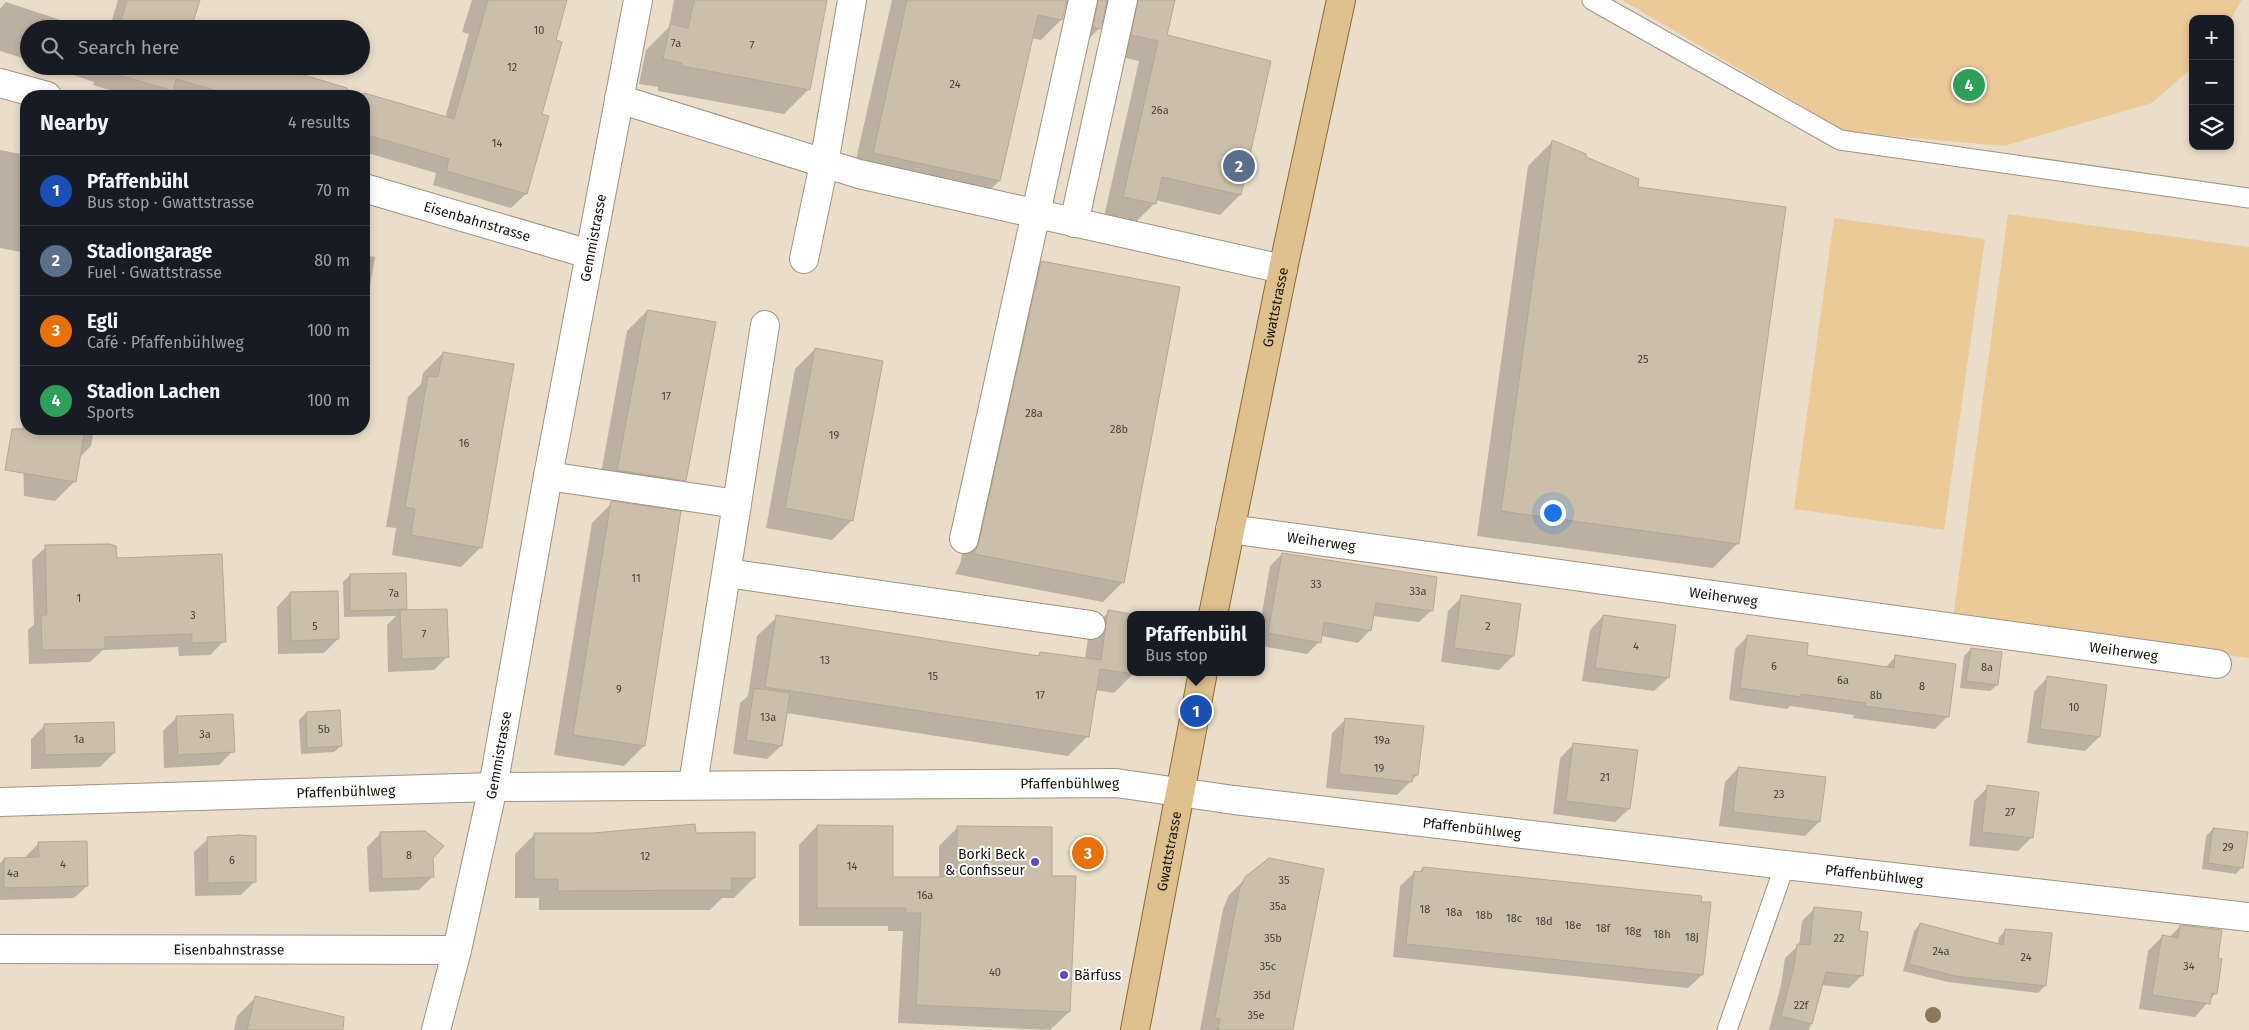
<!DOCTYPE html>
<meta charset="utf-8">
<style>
body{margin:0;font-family:"Fira Sans",sans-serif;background:#20242c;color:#f1f3f6}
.controls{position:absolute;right:15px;top:15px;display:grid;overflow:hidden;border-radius:10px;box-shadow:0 2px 8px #0003}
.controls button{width:45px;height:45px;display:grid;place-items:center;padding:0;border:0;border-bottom:1px solid #363941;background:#171b24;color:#f1f3f6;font:25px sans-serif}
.you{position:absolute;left:1552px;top:512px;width:18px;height:18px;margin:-12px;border:4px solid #fff;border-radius:50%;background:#1a73e8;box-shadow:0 0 0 8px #1a73e833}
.badge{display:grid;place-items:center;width:32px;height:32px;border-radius:50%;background:#b0a6df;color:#fff;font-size:16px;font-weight:700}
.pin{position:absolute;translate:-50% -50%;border:2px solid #fff;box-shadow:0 1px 5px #0006}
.popup{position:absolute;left:1127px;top:611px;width:138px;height:65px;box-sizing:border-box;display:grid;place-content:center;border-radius:10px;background:#171b24;filter:drop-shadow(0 1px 4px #0005);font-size:16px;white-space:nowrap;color:#9ea1a6}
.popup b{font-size:19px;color:#f1f3f6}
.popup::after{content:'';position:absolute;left:50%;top:100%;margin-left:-10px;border:10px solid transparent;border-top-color:#171b24}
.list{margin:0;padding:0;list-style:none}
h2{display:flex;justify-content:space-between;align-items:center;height:65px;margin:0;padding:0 20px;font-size:21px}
h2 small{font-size:16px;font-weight:400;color:#9ea1a6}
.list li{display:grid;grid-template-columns:32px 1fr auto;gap:15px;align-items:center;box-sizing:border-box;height:70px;padding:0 20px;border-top:1px solid #363941}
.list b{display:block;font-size:19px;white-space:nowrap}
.list p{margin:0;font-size:16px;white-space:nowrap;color:#9ea1a6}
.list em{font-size:16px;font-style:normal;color:#9ea1a6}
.icon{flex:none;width:28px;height:28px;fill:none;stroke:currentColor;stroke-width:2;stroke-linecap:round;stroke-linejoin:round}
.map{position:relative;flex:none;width:2249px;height:1030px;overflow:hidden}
.search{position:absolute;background:#171b24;box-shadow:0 2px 8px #0003;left:20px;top:20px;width:350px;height:55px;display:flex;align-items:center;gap:12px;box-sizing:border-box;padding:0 18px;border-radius:28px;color:#9ea1a6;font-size:19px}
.panel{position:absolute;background:#171b24;box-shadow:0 2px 8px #0003;left:20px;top:90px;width:350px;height:345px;border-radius:20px}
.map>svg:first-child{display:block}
.green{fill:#ecca98}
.shadow{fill:#0003}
.building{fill:#cbbfac;stroke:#b4a795}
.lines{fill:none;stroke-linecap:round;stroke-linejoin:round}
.service-casing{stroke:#9e9281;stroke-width:21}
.minor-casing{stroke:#9e9281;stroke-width:30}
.primary-casing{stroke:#8c6931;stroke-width:30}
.service{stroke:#fff;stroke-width:19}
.minor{stroke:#fff;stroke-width:28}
.primary{stroke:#dfc18f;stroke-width:28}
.tree{fill:#89785d}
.poi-dot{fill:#6149c2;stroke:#fff;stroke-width:2}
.labels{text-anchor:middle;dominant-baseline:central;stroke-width:4;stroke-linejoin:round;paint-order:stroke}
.number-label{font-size:11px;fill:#453f35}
.street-label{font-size:14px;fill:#18140d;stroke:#fff}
.poi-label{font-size:14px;fill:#18140d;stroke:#fff;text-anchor:end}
</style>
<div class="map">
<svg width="2249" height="1030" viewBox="0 0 2249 1030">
<rect width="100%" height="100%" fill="#eaddca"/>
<g class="green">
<polygon points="1622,0 2242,0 2230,20 2230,19 2193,19 2193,67 2152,103 2004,146 1846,132"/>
<polygon points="2008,214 2249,247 2249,658 1953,618"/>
<polygon points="1834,218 1985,239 1944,530 1794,509"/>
</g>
<g class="shadow">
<polygon points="118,0 198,0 190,29 109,29"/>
<polygon points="472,0 566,0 554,41 526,194 511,208 433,185 436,173 364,152 364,96 174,96 167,94 166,96 131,96 93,85 94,82 46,66 269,66 445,118 469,34 462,32"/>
<polygon points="674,0 825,0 809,89 784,114 658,91 658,87 639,84 646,50 669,27"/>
<polygon points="892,0 1174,0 1166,36 1240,195 1220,215 1155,200 1155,203 1134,224 1104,217 1139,61 1112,55 1113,8 1106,5 1100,28 1079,48 1073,8 1066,4 1061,20 1041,40 1031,38 999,181 979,201 853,173"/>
<polygon points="6,2 88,29 29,29 29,60 0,51 0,9"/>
<polygon points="1553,141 1584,158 1738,543 1713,568 1477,536 1528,166"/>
<polygon points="0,150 26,155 26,253 0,248"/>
<polygon points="364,255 375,257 364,320"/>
<polygon points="1042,262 1123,582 1103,602 955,574 960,564 1022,282"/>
<polygon points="647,311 685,480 665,500 598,490 627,331"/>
<polygon points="815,349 852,520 832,540 766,528 795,369"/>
<polygon points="443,353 481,547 461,567 392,555 396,528 386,527 408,397 421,384 423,373"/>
<polygon points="26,358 26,429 94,429 91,446 79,458 75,481 55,501 24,496 21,364"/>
<polygon points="612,503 679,512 644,746 624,766 554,755 592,523"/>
<polygon points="46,547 115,560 224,641 210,655 179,656 178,647 103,650 90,662 29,664 28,630 34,624 32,560"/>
<polygon points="1282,554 1432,610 1419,622 1373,616 1370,630 1358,643 1321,636 1319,642 1307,654 1261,646 1261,619 1270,566"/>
<polygon points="350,575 406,609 404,611 447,657 434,670 388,672 387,625 396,616 344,617 343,582"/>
<polygon points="290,593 338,639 324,653 278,654 277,607"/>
<polygon points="1462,597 1520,605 1513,656 1499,670 1441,662 1448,611"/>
<polygon points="1109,612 1131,615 1131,672 1134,673 1114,693 1095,690 1088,736 1068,756 786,713 781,746 767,759 733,754 740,703 748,696 757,636 777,617 1037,656 1040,653 1085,659 1089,631"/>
<polygon points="1603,616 1668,678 1654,691 1582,681 1590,630"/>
<polygon points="1748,636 1805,656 1885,668 1896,656 1948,716 1935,729 1853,718 1854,715 1790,706 1787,709 1729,700 1735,649"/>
<polygon points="1971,649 1997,685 1990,691 1960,688 1964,656"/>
<polygon points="2047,678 2106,686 2099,737 2085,751 2027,743 2034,692"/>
<polygon points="306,713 341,746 334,752 301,754 299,720"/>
<polygon points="177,717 233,751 219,765 164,768 163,731"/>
<polygon points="1346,719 1417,775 1397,795 1326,788 1332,733"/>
<polygon points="45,725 114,753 100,767 31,769 31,739"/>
<polygon points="1574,744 1629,809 1615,822 1553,814 1560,758"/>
<polygon points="1738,768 1819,822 1805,836 1719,826 1725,782"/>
<polygon points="1988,787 2031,838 2018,851 1969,846 1974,801"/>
<polygon points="817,826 892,878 939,878 939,846 958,827 1051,877 1069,1012 1050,1030 898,1023 903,931 888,931 888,926 799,926 799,845"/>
<polygon points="2213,829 2242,867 2236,874 2202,869 2206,836"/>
<polygon points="381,833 432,858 433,876 419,890 369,892 367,847"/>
<polygon points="535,834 695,834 754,878 734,898 722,898 710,910 539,910 539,898 515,898 515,854"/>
<polygon points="208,839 255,881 241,895 195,896 194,852"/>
<polygon points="39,843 87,886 74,898 0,900 0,863 4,859 26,859 26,856"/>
<polygon points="1423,868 1702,975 1688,988 1393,957 1400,886 1414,873 1418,873"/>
<polygon points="1246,878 1291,1030 1200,1030 1223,909 1229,895"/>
<polygon points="1815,908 1858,932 1862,975 1849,988 1821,985 1809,1030 1769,1030 1781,985 1785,958 1799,945 1802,921"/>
<polygon points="1920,924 1998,945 1999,937 2006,930 2045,986 2038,993 1948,982 1903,971 1914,931"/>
<polygon points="2180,926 2216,959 2216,993 2195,1017 2139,1009 2148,951 2162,937 2169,938"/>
<polygon points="255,998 340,1030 234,1030 237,1016"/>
</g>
<g class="building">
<polygon points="127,0 200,0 191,29 119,29"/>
<polygon points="488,0 567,0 556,40 562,42 542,114 549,116 527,194 446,171 449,159 364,134 364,93 454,119"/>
<polygon points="694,0 827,0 810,90 682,66 682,63 663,59 670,24 688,28"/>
<polygon points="907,0 1067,0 1062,20 1038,15 1000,181 873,153"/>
<polygon points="1098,0 1107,0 1101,29 1093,27"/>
<polygon points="1138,0 1175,0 1167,35 1271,61 1241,195 1162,177 1156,204 1123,197 1158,41 1131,35"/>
<polygon points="108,66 274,66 347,88 346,96 235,96 176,79 173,91 106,71"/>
<polygon points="1552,140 1586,154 1586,157 1639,179 1638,187 1786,207 1739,544 1501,511"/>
<polygon points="1041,261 1180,287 1124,583 974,554 979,542"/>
<polygon points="647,310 716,322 686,481 617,470"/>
<polygon points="815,348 883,361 853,521 785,508"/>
<polygon points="443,352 514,364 482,548 411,535 415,509 405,507 428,376 438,377"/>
<polygon points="12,429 85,429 76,482 5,470"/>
<polygon points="611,501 681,511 645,746 573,735"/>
<polygon points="110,544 116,546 117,558 222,554 226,642 192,643 192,634 105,637 105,649 42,650 41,615 47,615 45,545"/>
<polygon points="1282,553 1437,577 1433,611 1376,603 1371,631 1324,622 1321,643 1268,633"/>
<polygon points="406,573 407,609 350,611 350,574"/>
<polygon points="338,591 339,639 291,641 290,592"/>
<polygon points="1461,595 1521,604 1514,656 1454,648"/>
<polygon points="447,609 449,657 402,659 400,610"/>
<polygon points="1108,610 1137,615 1131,615 1131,672 1135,674 1100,669 1089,737 765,687 776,615 1039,656 1040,652 1101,660"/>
<polygon points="1603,615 1676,625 1669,678 1595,668"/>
<polygon points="1747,635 1808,643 1807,655 1894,668 1895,655 1956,664 1949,717 1865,706 1866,703 1801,694 1801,697 1740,688"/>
<polygon points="1971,648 2002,652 1998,685 1966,681"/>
<polygon points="2047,676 2107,685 2100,737 2040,729"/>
<polygon points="754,688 790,693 782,746 746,740"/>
<polygon points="340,710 342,746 307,748 306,712"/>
<polygon points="233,714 235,752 178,755 176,716"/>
<polygon points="1345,718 1424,726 1418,775 1413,775 1412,782 1339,774"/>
<polygon points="114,722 115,753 45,755 44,724"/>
<polygon points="1573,743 1638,750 1630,809 1566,801"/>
<polygon points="1738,767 1826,777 1820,822 1733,812"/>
<polygon points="1987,785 2039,792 2033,838 1982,832"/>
<polygon points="695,824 696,833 755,832 755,878 731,878 732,890 558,891 558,879 534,879 534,833 593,833"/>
<polygon points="817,825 893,826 893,877 957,877 957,826 1052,827 1052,876 1076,876 1070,1012 916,1005 921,913 906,913 906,908 817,908"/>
<polygon points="2213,828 2248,832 2243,868 2208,863"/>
<polygon points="425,831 444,846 433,858 434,877 382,879 380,832"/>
<polygon points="239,835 256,836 256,882 208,883 207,837"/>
<polygon points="87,841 88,886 4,888 4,858 39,857 38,842"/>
<polygon points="1269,858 1324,869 1293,1030 1218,1030 1220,1019 1215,1018 1239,891 1245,877"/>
<polygon points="1423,867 1702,896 1701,902 1711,902 1703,975 1406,944 1414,871 1422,872"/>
<polygon points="1814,907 1862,912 1859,931 1868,932 1863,976 1826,972 1812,1024 1781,1016 1793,971 1797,944 1810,945"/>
<polygon points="1920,923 2003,945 2005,929 2052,933 2046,986 1955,976 1909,964"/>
<polygon points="2180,925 2222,930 2218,958 2222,959 2217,994 2212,993 2210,1004 2152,995 2162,935 2178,938"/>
<polygon points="255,996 344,1017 343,1030 247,1030"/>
</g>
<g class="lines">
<defs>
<g id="service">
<polyline points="1592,0 1840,140 2249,198"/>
<polyline points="1727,1030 1785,865"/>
</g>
<g id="minor">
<polyline points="0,83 47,96"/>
<polyline points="619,99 859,174 1283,269"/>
<path id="s1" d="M364 188 589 254"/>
<polyline points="1074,223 1123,0"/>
<polyline points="804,259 824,164 852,0"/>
<polyline points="548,476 737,504"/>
<path id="s2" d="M1230 529 2217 664"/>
<polyline points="964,539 1083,0"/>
<polyline points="727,573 1091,625"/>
<polyline points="693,784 765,325"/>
<path id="s3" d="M0 802 493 787 1116 783 1234 800 1785 865 2249 917"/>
<path id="s4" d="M0 949 457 950"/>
<path id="s5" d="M436 1030 457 950 493 787 548 476 638 0"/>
</g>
<g id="primary">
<path id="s6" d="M1213 615 1283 269 1341 0"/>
<path id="s7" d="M1135 1030 1203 672"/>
</g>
</defs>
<use href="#service" class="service-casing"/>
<use href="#minor" class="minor-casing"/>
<use href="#primary" class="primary-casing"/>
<use href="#service" class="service"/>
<use href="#minor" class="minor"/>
<use href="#primary" class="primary"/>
</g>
<circle class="tree" cx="1933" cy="1015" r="8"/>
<g class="poi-dot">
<circle cx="1035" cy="862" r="5"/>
<circle cx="1064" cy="975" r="5"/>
</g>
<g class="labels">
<g class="number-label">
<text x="539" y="30">10</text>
<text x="676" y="43">7a</text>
<text x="752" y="45">7</text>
<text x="512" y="67">12</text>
<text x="955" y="84">24</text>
<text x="1160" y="110">26a</text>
<text x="497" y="143">14</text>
<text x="1643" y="359">25</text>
<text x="666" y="396">17</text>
<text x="1034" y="413">28a</text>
<text x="1119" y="429">28b</text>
<text x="834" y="435">19</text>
<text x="464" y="443">16</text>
<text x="636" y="578">11</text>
<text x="1316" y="584">33</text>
<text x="1418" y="591">33a</text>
<text x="394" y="593">7a</text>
<text x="79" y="598">1</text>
<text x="193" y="615">3</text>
<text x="315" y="626">5</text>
<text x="1488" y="626">2</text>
<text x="424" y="634">7</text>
<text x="1636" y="646">4</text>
<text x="825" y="660">13</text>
<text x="1774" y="666">6</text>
<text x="1987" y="667">8a</text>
<text x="933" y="676">15</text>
<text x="1843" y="680">6a</text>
<text x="1922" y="686">8</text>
<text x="619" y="689">9</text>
<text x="1040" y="695">17</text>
<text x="1876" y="695">8b</text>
<text x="2074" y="707">10</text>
<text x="768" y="717">13a</text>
<text x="324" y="729">5b</text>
<text x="205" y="734">3a</text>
<text x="79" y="739">1a</text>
<text x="1382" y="740">19a</text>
<text x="1379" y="768">19</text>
<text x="1605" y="777">21</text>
<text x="1779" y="794">23</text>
<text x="2010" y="812">27</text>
<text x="2228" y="847">29</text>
<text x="409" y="855">8</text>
<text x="645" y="856">12</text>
<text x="232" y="860">6</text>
<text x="63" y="864">4</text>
<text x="852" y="866">14</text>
<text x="13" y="873">4a</text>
<text x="1284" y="880">35</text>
<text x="925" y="895">16a</text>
<text x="1278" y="906">35a</text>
<text x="1425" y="909">18</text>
<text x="1454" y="912">18a</text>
<text x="1484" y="915">18b</text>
<text x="1514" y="918">18c</text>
<text x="1544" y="921">18d</text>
<text x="1573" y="925">18e</text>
<text x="1603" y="928">18f</text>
<text x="1633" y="931">18g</text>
<text x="1662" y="934">18h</text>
<text x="1692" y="937">18j</text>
<text x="1273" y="938">35b</text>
<text x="1839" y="938">22</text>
<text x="1941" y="951">24a</text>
<text x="2026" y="957">24</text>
<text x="1268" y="966">35c</text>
<text x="2189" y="966">34</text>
<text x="995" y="972">40</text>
<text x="1262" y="995">35d</text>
<text x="1801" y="1005">22f</text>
<text x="1256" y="1015">35e</text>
</g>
<g class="street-label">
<text stroke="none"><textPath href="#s1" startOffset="118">Eisenbahnstrasse</textPath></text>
<text stroke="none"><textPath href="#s5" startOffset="808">Gemmistrasse</textPath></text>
<text stroke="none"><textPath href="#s6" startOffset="314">Gwattstrasse</textPath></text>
<text stroke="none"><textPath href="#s2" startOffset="92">Weiherweg</textPath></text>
<text stroke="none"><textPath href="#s2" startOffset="498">Weiherweg</textPath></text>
<text stroke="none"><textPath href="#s2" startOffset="902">Weiherweg</textPath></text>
<text stroke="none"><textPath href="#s5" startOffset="282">Gemmistrasse</textPath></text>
<text stroke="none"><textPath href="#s3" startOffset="1070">Pfaffenbühlweg</textPath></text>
<text stroke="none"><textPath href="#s3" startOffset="346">Pfaffenbühlweg</textPath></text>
<text stroke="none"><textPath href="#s3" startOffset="1475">Pfaffenbühlweg</textPath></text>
<text stroke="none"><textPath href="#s7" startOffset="182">Gwattstrasse</textPath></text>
<text stroke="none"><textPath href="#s3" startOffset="1880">Pfaffenbühlweg</textPath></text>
<text stroke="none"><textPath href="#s4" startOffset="229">Eisenbahnstrasse</textPath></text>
</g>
<g class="poi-label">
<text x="1025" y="854">Borki Beck<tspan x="1025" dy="16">&amp; Confisseur</tspan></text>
<text x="1074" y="975" text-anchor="start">Bärfuss</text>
</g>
</g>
</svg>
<div class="controls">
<button>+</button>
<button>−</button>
<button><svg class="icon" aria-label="layers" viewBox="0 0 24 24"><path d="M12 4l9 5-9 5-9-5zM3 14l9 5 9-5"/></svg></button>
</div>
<div class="you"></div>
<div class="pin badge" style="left:1196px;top:711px;background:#1a4fb4">1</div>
<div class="popup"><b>Pfaffenbühl</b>Bus stop</div>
<div class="pin badge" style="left:1239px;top:166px;background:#5c6f8a">2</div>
<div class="pin badge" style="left:1088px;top:853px;background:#e8710a">3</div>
<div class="pin badge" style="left:1969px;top:85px;background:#2e9e5b">4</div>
<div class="search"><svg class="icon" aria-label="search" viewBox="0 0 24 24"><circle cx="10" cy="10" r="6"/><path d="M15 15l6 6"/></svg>Search here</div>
<section class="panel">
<h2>Nearby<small>4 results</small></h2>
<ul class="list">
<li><span class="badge" style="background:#1a4fb4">1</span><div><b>Pfaffenbühl</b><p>Bus stop · Gwattstrasse</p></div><em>70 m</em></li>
<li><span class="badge" style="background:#5c6f8a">2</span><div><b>Stadiongarage</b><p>Fuel · Gwattstrasse</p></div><em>80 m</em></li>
<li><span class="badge" style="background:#e8710a">3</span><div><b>Egli</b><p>Café · Pfaffenbühlweg</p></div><em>100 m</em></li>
<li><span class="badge" style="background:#2e9e5b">4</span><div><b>Stadion Lachen</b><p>Sports</p></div><em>100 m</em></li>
</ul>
</section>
</div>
